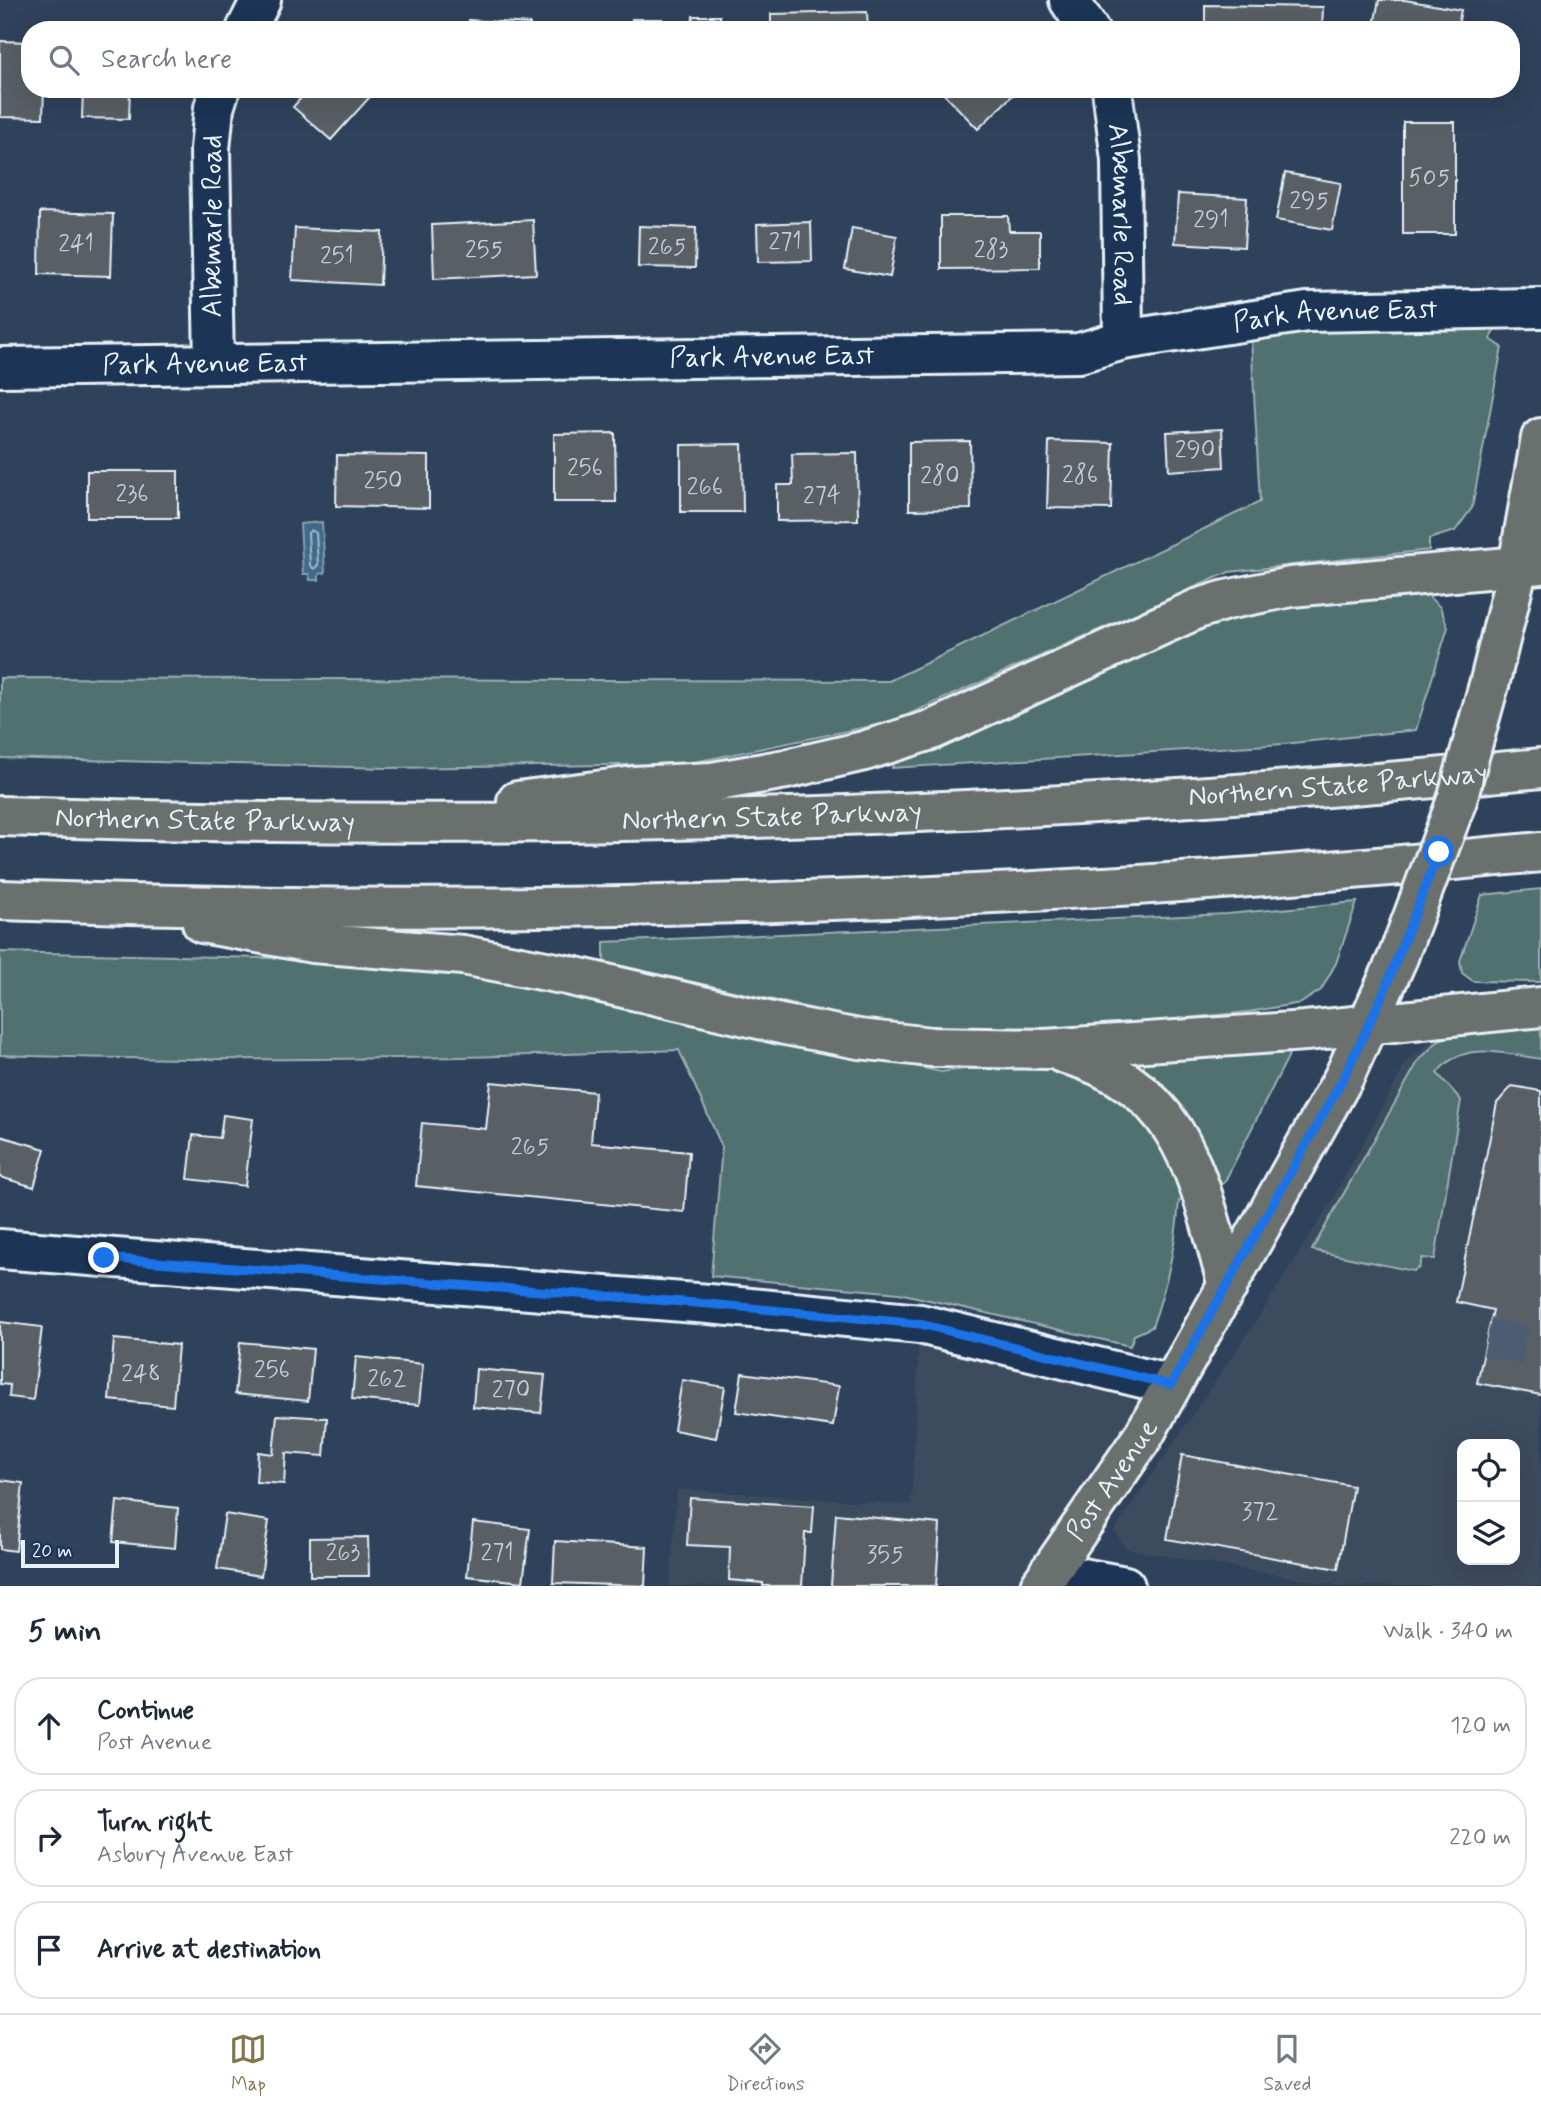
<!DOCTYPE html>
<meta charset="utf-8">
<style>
body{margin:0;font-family:Mynerve,sans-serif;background:#f6f6f7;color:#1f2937}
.controls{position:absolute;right:21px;bottom:21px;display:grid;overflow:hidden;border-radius:14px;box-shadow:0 7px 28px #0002}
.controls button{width:63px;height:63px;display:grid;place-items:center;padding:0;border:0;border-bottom:2px solid #e0e1e3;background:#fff;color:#1f2937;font:35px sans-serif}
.scale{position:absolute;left:21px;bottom:18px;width:98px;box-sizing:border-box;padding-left:7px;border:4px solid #e8f1f8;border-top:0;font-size:19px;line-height:24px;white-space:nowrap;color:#e8f1f8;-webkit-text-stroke:5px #1d3557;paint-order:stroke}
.stop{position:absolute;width:21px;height:21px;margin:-16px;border:5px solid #1a73e8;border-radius:50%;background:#fff}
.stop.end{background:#1a73e8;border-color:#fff;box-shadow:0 2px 7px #0008}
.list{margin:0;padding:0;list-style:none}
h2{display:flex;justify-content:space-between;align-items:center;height:91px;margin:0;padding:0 28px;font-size:30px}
h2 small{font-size:23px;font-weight:400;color:#747a83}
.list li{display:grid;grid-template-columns:46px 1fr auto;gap:21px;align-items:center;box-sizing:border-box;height:98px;margin:0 14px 14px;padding:0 14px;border:2px solid #e0e1e3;border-radius:28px}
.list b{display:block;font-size:26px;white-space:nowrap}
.list p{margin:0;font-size:23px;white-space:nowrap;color:#747a83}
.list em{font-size:23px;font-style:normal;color:#747a83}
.icon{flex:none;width:38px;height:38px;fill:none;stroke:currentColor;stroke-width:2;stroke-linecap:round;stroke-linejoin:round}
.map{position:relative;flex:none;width:1541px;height:1586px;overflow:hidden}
.search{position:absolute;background:#fff;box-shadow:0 7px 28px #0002;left:21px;right:21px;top:21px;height:77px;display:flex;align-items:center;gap:18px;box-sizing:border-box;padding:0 24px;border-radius:28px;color:#747a83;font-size:26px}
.sheet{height:427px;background:#fff}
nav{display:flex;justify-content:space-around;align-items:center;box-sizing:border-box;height:98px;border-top:2px solid #e0e1e3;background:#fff;font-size:19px;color:#747a83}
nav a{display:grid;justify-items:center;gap:4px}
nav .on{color:#84754c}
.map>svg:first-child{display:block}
.built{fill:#3c4b5e;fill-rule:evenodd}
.green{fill:#51706f;stroke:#9cb0b4;stroke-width:2}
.water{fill:#416a89;stroke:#84a0b5;stroke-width:2}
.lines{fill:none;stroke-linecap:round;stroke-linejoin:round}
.shore{stroke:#a5bbcc;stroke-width:2}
.building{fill:#595f65;stroke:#e8f1f8;stroke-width:2}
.minor-tunnel{stroke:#4b5c73;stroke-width:38;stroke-dasharray:38 19;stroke-linecap:butt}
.minor-casing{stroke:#e8f1f8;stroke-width:44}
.major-casing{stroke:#e8f1f8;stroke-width:44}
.highway-casing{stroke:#e8f1f8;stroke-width:44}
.minor{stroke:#1d3557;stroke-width:38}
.major{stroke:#6b706d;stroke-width:38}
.highway{stroke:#6b706d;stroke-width:38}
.major-bridge-casing{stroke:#e8f1f8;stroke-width:44;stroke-linecap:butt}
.major-bridge{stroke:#6b706d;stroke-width:38}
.route{stroke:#1a73e8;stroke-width:9}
.labels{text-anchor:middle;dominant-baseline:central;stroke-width:7;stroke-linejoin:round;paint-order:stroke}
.number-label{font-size:24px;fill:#c4ccd3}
.street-label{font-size:28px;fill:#e8f1f8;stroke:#1d3557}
</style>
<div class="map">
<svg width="1541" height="1586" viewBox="0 0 1541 1586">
<rect width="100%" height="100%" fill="#2f425b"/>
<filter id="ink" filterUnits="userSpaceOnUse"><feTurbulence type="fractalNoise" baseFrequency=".0143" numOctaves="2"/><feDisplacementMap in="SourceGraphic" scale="14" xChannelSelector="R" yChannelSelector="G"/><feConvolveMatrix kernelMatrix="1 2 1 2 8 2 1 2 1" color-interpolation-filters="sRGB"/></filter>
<g filter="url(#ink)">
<g class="built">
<path d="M1432 1040 1541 1051V1586H1340L1126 1549 1114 1531 1256 1321 1333 1199 1406 1063ZM1462 1444H1515V1560H1462Z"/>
<polygon points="920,1324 1171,1385 1040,1586 670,1586 677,1489 911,1505"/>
</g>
<g class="green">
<polygon points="1497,324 1490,339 1502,347 1472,508 1455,531 1429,539 1429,550 1229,572 891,722 685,764 388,768 0,758 0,678 889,681 1260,502 1251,338 1299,329"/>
<polygon points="1429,585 1430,598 1440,607 1448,627 1416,730 1283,744 892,768 896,754 1210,618"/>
<polygon points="1541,889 1541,982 1473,981 1462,973 1460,961 1482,895"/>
<polygon points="1357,902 1336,963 1321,990 1301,1003 1248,1012 1091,1027 963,1029 872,1022 604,962 604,942 1227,914"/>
<path d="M0 952 402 961 561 989 941 1072 1024 1062 1089 1077 1135 1101 1165 1138 1189 1199 1179 1201C1176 1245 1167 1285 1152 1327L1134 1335 1130 1346 899 1293 711 1276 722 1147 679 1050C452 1059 226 1063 0 1055Z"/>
<path d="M1541 1020V1059C1505 1054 1463 1039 1437 1073L1461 1100 1435 1259 1422 1258 1419 1268 1413 1271 1312 1250 1419 1060 1439 1040 1497 1022Z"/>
<path d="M1291 1045 1288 1057 1224 1183 1218 1186C1200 1135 1186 1106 1144 1070V1063L1150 1057Z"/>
</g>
<polygon class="water" points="322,522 325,573 319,574 319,580 310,580 309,574 303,574 300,524"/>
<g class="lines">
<polygon class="shore" points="311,530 316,533 318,565 314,569 310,565 308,533"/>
</g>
<g class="building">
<polygon points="1379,0 1405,0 1461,10 1457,30 1373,30"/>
<polygon points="1205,5 1323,7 1322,30 1205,30"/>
<polygon points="867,12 868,30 771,30 771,14"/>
<polygon points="693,16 720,16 720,30 692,30"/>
<rect x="632" y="19" width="30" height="11"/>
<polygon points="469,20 530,24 530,30 468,30"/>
<polygon points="85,27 132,29 132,30 85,30"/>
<polygon points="0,41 30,42 30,89 44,89 43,118 0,117"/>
<polygon points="83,89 130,89 129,119 82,118"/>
<polygon points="309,89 377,89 331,140 293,107"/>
<polygon points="939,89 1019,89 978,129"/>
<rect x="1403" y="122" width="52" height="112"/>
<polygon points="1285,173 1341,183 1332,230 1276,220"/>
<polygon points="1178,194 1247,198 1244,247 1175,243"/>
<polygon points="40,212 113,214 111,276 39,274"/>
<polygon points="941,216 1008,216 1009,231 1040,231 1040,268 941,269"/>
<polygon points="533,220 536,274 434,279 432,225"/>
<polygon points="811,222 812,261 758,262 757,224"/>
<polygon points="639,226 696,228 695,268 638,267"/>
<polygon points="295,228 382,232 380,285 292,280"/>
<polygon points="852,228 897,236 890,277 845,269"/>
<polygon points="1222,429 1224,467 1169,471 1167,432"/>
<polygon points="615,433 616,502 554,502 554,434"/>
<polygon points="970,441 971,509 909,510 909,442"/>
<polygon points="1049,441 1113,443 1111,509 1047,508"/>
<polygon points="742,444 743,512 681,512 681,445"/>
<polygon points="857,453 858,520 777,521 777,485 793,485 792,454"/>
<polygon points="337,455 429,456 429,508 336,506"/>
<rect x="87" y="471" width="91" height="47"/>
<polygon points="491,1082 595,1092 591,1143 689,1152 684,1212 416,1186 422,1123 486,1129"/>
<polygon points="1512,1086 1541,1091 1541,1395 1477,1383 1493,1310 1456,1302 1497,1103"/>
<polygon points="223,1115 253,1119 245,1186 188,1179 193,1135 220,1138"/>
<polygon points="0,1136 45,1149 34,1187 0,1177"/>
<polygon points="0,1322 42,1327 33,1400 9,1397 10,1385 0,1384"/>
<polygon points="114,1339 178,1345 173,1406 109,1400"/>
<polygon points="240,1342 313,1349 308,1401 235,1394"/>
<polygon points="356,1357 423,1364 419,1405 352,1399"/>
<polygon points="476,1369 545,1375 541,1413 473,1407"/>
<polygon points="742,1373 839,1386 833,1426 736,1412"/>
<polygon points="682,1380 725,1387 716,1438 674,1430"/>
<polygon points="277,1415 327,1418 324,1456 286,1453 284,1484 256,1482 258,1452 273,1454"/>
<polygon points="1182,1455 1353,1486 1338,1569 1167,1539"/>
<polygon points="0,1480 23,1483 16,1551 0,1549"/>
<polygon points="690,1498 814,1506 812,1533 805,1533 802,1586 763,1586 763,1583 729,1580 730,1547 687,1545"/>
<polygon points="117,1501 178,1508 175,1548 113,1542"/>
<polygon points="225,1514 269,1521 261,1576 217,1569"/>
<polygon points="836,1514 940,1524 936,1586 831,1586"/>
<polygon points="473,1522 530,1529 523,1582 467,1576"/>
<polygon points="368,1537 369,1576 310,1576 310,1538"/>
<polygon points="555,1541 647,1547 645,1586 553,1583"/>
</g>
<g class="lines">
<polyline class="minor-tunnel" points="1487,1337 1541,1349"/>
<defs>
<g id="minor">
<polyline points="1069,0 1089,30"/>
<polyline points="246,30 261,0"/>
<path id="s1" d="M1112 89 1121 160 1123 340"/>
<polyline points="214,364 210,149 214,108 220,89"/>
<path id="s2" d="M0 367 1079 353 1123 340 1307 312 1541 308"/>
<polyline points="0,1249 709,1304 920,1324 1171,1385"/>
<polyline points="1049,1572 1125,1586"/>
</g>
<g id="major">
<polyline points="1490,681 1518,566 1541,438"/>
<path id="s3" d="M1040 1586 1144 1435 1344 1077 1398 957"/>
</g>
<g id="highway">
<polyline points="517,801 634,786 712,782 786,769 864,751 934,729 1197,609 1226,600 1291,587 1541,564"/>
<path id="s4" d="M0 816C514 833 1029 819 1541 768"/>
<path d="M0 900C513 919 1030 903 1541 852"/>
<polyline points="202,923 313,943 463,955 567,975 785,1025 859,1039 931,1047 1046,1049 1305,1031 1541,1007"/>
<path d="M1062 1053C1186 1086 1198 1180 1228 1286"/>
</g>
</defs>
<use href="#minor" class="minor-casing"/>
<use href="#major" class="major-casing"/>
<use href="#highway" class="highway-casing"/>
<use href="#minor" class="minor"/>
<use href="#major" class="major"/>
<use href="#highway" class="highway"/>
<defs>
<polyline id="major-bridge" points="1398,957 1457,800 1490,681"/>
</defs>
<use href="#major-bridge" class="major-bridge-casing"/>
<use href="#major-bridge" class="major-bridge"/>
</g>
</g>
<g class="lines" filter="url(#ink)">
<polyline class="route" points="104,1258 709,1304 920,1324 1171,1385 1344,1077 1384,992 1439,852"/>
</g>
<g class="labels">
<g class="number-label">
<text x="1429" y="178">505</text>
<text x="1309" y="201">295</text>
<text x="1211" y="220">291</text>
<text x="785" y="242">271</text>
<text x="76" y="244">241</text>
<text x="667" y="247">265</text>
<text x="484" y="250">255</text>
<text x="991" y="250">283</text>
<text x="337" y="256">251</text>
<text x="1195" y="450">290</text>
<text x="585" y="468">256</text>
<text x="1080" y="475">286</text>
<text x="940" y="476">280</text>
<text x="383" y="481">250</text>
<text x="705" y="487">266</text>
<text x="132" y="494">236</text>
<text x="822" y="496">274</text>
<text x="530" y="1147">265</text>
<text x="272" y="1370">256</text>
<text x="141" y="1374">248</text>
<text x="387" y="1379">262</text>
<text x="511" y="1390">270</text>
<text x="1260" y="1512">372</text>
<text x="343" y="1553">263</text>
<text x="497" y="1553">271</text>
<text x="885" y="1555">355</text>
</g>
<g class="street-label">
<text stroke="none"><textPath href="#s1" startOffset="126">Albemarle Road</textPath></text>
<text transform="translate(213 226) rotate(-90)">Albemarle Road</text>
<text stroke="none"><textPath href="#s2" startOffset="1339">Park Avenue East</textPath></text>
<text stroke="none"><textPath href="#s2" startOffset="772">Park Avenue East</textPath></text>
<text stroke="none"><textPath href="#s2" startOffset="205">Park Avenue East</textPath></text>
<text stroke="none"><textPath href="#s4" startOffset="1339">Northern State Parkway</textPath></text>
<text stroke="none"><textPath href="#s4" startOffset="772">Northern State Parkway</textPath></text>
<text stroke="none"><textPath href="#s4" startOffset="205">Northern State Parkway</textPath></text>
<text stroke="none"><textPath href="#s3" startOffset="128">Post Avenue</textPath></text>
</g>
</g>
</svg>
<div class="controls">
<button><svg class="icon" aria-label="locate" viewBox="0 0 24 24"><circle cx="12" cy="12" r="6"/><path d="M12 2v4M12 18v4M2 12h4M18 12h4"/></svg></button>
<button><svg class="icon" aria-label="layers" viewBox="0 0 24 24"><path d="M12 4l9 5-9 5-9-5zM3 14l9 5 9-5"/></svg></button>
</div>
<div class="scale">20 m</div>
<div class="stop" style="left:1439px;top:852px"></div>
<div class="stop end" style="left:104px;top:1258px"></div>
<div class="search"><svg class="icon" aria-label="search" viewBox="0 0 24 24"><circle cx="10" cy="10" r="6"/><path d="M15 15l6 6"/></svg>Search here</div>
</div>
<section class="sheet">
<h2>5 min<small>Walk · 340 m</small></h2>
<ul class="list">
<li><svg class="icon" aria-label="ahead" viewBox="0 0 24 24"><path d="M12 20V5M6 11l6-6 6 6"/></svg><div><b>Continue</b><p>Post Avenue</p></div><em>120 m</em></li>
<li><svg class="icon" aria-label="right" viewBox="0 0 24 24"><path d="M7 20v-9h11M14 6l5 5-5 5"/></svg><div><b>Turn right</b><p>Asbury Avenue East</p></div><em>220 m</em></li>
<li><svg class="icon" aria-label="arrive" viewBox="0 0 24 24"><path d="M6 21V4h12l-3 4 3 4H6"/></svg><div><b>Arrive at destination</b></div></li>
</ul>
</section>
<nav>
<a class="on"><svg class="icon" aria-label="map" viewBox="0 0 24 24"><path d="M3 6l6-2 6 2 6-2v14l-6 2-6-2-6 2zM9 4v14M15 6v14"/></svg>Map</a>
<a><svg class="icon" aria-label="directions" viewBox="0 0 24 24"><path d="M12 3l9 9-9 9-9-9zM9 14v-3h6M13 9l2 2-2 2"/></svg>Directions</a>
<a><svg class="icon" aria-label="saved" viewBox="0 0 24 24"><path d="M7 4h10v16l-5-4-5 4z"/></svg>Saved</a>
</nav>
